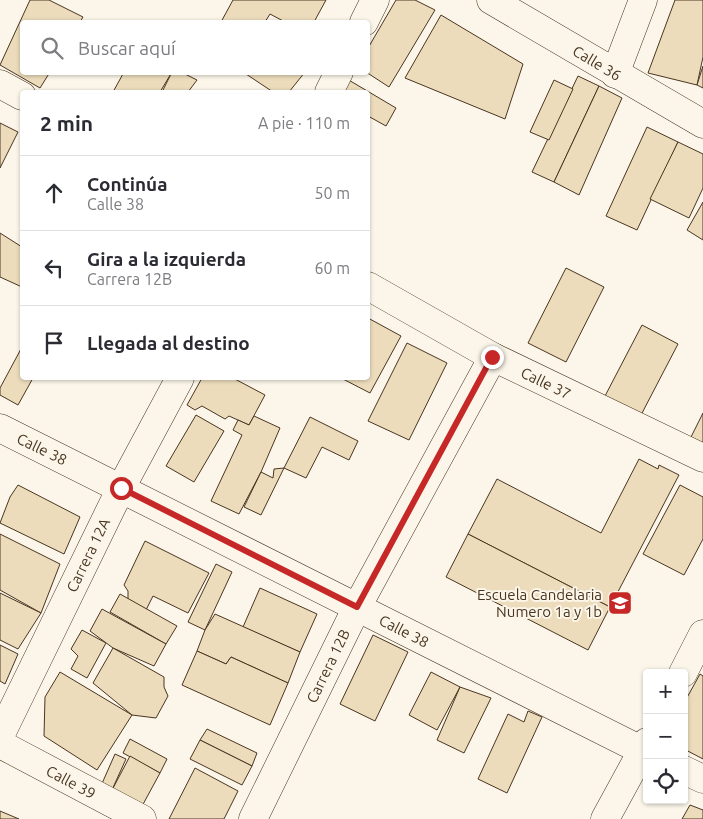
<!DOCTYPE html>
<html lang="es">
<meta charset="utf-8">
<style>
body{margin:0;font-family:Ubuntu,sans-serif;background:#f2f2f3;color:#2b2b33}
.controls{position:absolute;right:15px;bottom:15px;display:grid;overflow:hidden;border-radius:5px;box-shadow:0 1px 4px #0004}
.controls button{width:45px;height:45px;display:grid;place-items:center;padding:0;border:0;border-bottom:1px solid #e1e1e2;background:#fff;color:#2b2b33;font:25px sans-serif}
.stop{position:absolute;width:15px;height:15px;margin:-11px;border:4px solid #c62828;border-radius:50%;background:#fff}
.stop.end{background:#c62828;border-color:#fff;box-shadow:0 1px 5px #0008}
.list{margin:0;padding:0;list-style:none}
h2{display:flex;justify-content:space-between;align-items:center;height:65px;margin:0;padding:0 20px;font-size:21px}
h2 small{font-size:16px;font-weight:400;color:#7c7c81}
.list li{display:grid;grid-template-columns:32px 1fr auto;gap:15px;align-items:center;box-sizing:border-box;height:75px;padding:0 20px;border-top:1px solid #e1e1e2}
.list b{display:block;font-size:19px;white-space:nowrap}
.list p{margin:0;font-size:16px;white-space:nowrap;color:#7c7c81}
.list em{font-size:16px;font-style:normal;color:#7c7c81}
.icon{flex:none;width:28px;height:28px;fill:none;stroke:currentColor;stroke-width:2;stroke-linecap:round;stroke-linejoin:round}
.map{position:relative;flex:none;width:703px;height:819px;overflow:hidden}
.search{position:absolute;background:#fff;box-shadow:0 1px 4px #0004;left:20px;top:20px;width:350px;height:55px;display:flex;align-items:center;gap:12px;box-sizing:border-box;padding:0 18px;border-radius:5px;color:#7c7c81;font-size:19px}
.panel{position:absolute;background:#fff;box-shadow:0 1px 4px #0004;left:20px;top:90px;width:350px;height:290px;border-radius:5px}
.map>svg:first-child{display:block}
.building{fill:#ecdcbc;stroke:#4a3520}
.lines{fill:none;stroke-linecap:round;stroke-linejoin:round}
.street-casing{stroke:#4a3520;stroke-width:29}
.street{stroke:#fbf6e9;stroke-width:28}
.route{stroke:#c62828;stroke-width:6}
.labels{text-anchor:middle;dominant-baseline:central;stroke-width:4;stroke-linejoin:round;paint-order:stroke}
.street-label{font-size:15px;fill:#4a3520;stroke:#fbf6e9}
.poi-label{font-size:15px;fill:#4a3520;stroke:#fbf6e9;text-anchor:end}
</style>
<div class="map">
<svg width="703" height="819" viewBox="0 0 703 819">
<rect width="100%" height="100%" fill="#fbf6e9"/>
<g class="building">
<polygon points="30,0 49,0 83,17 80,22 22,22 22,72 50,72 40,88 0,65"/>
<polygon points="233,0 326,0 314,22 285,22 270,14 265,22 221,22"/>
<polygon points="396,0 415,0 435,10 389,87 366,72 368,72 368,48"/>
<polygon points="675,0 703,0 703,57 697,85 648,73"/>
<polygon points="441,15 523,64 505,119 405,78"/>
<polygon points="703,66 703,88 697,85"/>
<polygon points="124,72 172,72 160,92 113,92"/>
<polygon points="172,72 181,72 197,80 188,92 162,92"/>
<polygon points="243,72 305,72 289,92 273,92"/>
<polygon points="578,76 599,86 554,182 532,172"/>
<polygon points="347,79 396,108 386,126 368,116 368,92 339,92"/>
<polygon points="554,80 573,89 549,140 530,132"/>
<polygon points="599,86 622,98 579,195 554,182"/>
<polygon points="0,123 18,132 0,168"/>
<polygon points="647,127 678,142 637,230 606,216"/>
<polygon points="678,142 703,154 703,188 689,218 650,199"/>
<polygon points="703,202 703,240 687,230"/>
<polygon points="0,233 22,247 22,287 0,277"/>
<polygon points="566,268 604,287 566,362 528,343"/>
<polygon points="368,318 401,336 370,393 341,378 368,378"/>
<polygon points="642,325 678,344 641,415 605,396"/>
<polygon points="407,343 447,363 409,440 368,421"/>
<polygon points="22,347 22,378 33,378 18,405 0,395 0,388"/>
<polygon points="202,378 233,378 265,395 249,425 229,416 225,419 202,406 195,410 187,405"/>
<polygon points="703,413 703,443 691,437"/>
<polygon points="196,415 224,431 194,482 166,466"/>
<polygon points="254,416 280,428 261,472 239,514 211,501 242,435 233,430 238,420 249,425"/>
<polygon points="310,417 358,441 349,460 322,447 306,478 284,468"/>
<polygon points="639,459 658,469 659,465 679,475 610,607 468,534 497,479 601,533"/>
<polygon points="284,468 261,515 244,507 261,472 273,478 274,469"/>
<polygon points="18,485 80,517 64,554 0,523 10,497"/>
<polygon points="680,485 703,497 703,539 684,575 643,554"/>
<polygon points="0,534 60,564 41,613 0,590"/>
<polygon points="468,534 610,607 588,650 446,577"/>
<polygon points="145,541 209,573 188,613 153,596 146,610 128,601 128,591 124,585"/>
<polygon points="216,564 232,572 205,630 188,622"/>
<polygon points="260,588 317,614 300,652 243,627"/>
<polygon points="0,593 41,613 18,649 0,640"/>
<polygon points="120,594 177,626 166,644 110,612"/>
<polygon points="102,609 166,644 154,666 113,648 90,631"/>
<polygon points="215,614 300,652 288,683 231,657 226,664 197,651 205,630"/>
<polygon points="82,630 106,643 87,678 71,669 78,656 71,649"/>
<polygon points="373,635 408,652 375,721 340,704"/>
<polygon points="0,645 18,654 5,684 0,681"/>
<polygon points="113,648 164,677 164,687 168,696 156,718 132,715 93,683"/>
<polygon points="197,651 226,664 231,657 288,683 270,725 182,685"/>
<polygon points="60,672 132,715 97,770 44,736 45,697"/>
<polygon points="431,672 460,687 437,730 409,715"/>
<polygon points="700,674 703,676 703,759 684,749 684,703"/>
<polygon points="460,687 491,698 464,753 437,740"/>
<polygon points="528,711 542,717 507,793 478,779 508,714 524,722"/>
<polygon points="207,729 257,753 252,766 200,740"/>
<polygon points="130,739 167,759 160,773 123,753"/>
<polygon points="200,740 252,766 242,785 190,759"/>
<polygon points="115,754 126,759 111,792 100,788"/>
<polygon points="130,756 160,773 141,808 111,792"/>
<polygon points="195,768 238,791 224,819 169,819"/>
<polygon points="690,805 703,810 703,819 682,819"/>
<polygon points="0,811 19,819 0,819"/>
</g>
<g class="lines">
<defs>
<g id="street">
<polyline points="491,0 703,124"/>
<polyline points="364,22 375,0"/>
<polyline points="615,74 643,0"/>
<polyline points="0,84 22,96"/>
<polyline points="329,92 339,72"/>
<polyline points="368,286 493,357 703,458"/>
<polyline points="0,428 647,753"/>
<polyline points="683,673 703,634"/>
<polyline points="0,736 121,488 180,378"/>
<polyline points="0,744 142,819"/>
<polyline points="684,770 703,779"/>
<polyline points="253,819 357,607 493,357"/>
<polyline points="605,819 647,742"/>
</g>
</defs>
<use href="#street" class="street-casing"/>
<use href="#street" class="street"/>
</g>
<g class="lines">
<polyline class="route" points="121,488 357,607 492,357"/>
</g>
<defs>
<symbol id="school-square" viewBox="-11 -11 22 22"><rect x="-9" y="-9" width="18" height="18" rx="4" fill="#c62828" stroke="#fbf6e9"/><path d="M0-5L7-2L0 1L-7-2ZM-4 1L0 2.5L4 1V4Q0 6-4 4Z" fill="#fff"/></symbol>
</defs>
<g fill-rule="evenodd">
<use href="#school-square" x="606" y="589" width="28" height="28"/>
</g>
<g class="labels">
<g class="street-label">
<text transform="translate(597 63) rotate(31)">Calle 36</text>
<text transform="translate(546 383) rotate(26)">Calle 37</text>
<text transform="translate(42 449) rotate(26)">Calle 38</text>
<text transform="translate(88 555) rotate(-64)">Carrera 12A</text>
<text transform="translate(404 631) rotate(27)">Calle 38</text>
<text transform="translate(328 666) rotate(-64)">Carrera 12B</text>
<text transform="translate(71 782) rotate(28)">Calle 39</text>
</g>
<g class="poi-label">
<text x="602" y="594">Escuela Candelaria<tspan x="602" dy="17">Numero 1a y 1b</tspan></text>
</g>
</g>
</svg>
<div class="controls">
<button>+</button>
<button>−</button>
<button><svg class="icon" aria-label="locate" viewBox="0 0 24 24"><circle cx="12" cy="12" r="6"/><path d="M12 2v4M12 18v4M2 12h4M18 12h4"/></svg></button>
</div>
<div class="stop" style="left:121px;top:488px"></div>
<div class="stop end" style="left:492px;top:357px"></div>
<div class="search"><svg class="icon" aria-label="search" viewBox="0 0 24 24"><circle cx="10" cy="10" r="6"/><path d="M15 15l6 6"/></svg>Buscar aquí</div>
<section class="panel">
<h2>2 min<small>A pie · 110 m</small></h2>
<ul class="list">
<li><svg class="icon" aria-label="ahead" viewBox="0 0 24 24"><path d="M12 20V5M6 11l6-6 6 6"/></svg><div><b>Continúa</b><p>Calle 38</p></div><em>50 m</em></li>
<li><svg class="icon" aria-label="left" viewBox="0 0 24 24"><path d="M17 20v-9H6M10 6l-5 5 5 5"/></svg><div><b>Gira a la izquierda</b><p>Carrera 12B</p></div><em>60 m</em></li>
<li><svg class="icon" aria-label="arrive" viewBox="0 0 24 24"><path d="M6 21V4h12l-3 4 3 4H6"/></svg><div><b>Llegada al destino</b></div></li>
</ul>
</section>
</div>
